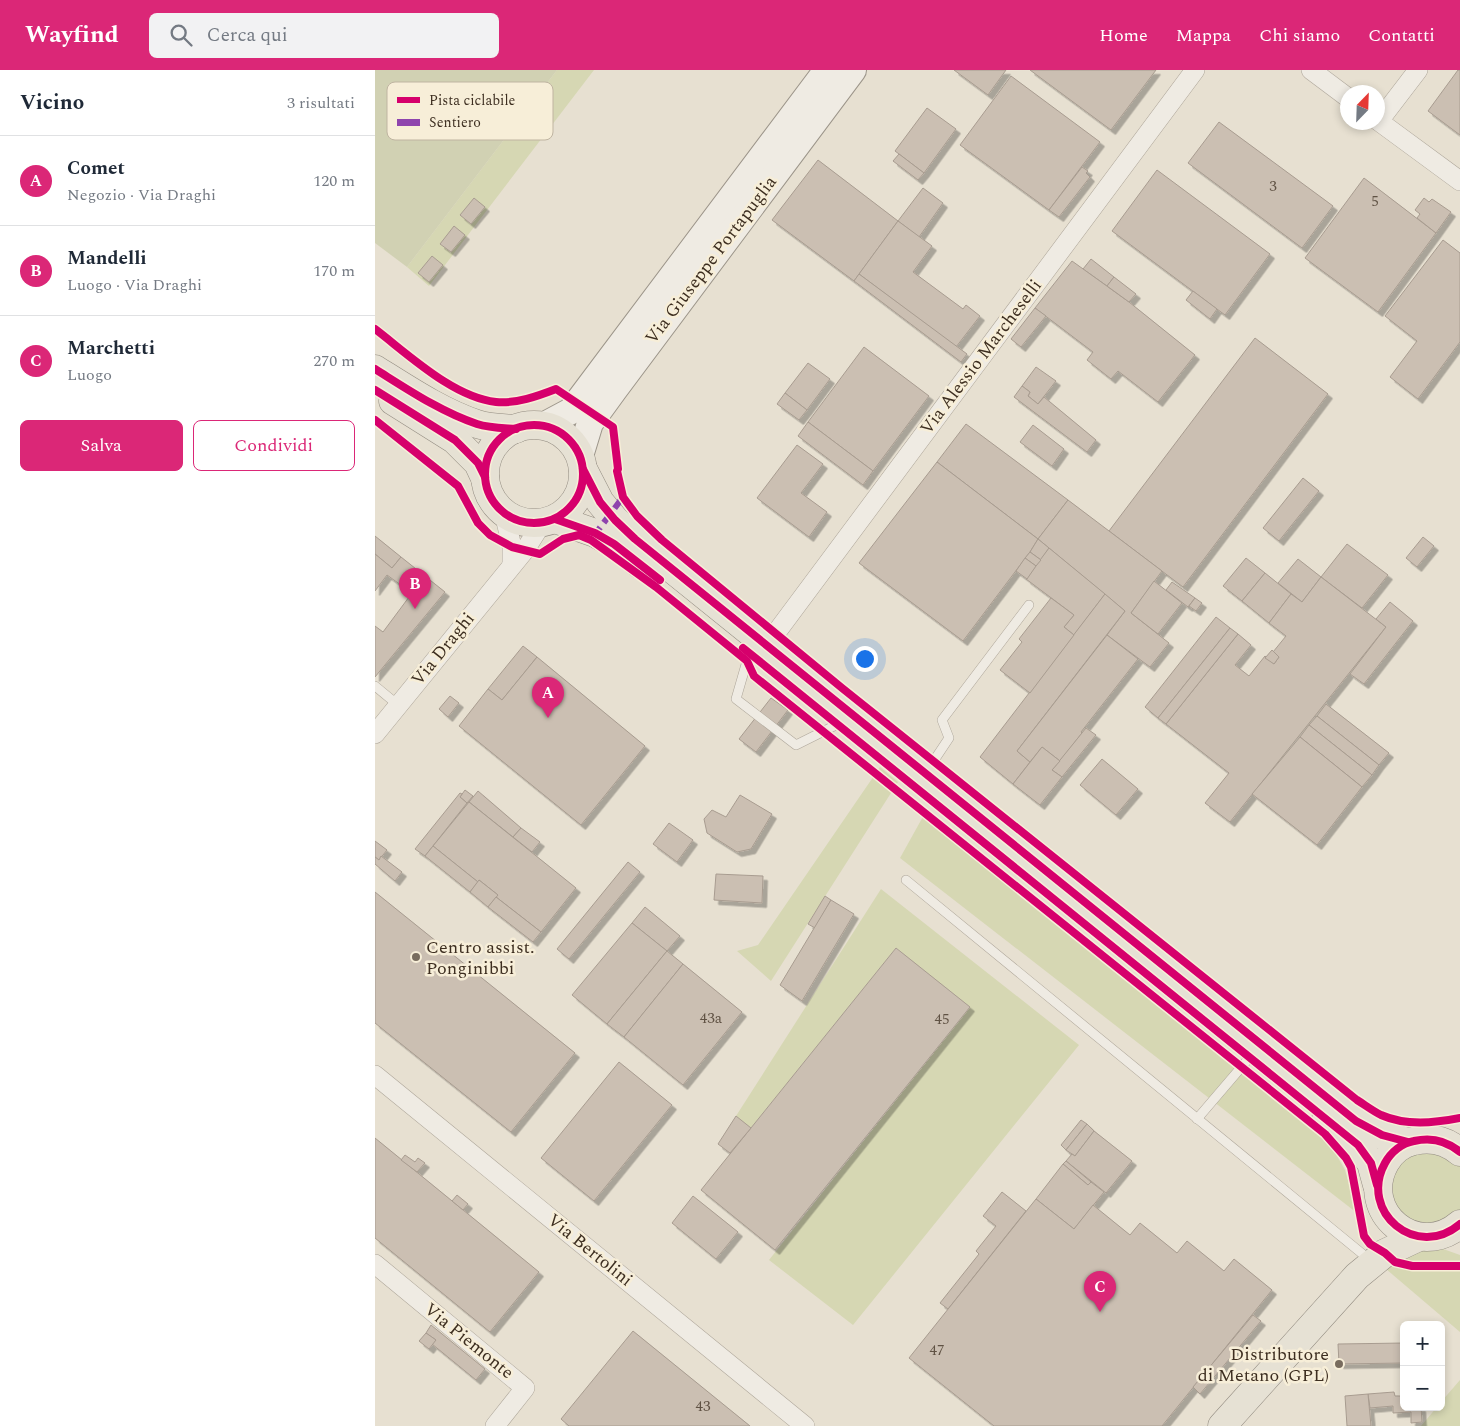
<!DOCTYPE html>
<html lang="it">
<meta charset="utf-8">
<style>
body{margin:0;font-family:Spectral,serif;background:#f2f2f3;color:#1f2937}
.controls{position:absolute;right:15px;bottom:15px;display:grid;overflow:hidden;border-radius:8px;box-shadow:0 2px 8px #0003}
.controls button{width:45px;height:45px;display:grid;place-items:center;padding:0;border:0;border-bottom:1px solid #e0e1e3;background:#fff;color:#1f2937;font:25px sans-serif}
.compass{position:absolute;left:965px;top:15px;width:45px;height:45px;border-radius:50%;background:#fff;box-shadow:0 2px 8px #0003;rotate:23deg}
.you{position:absolute;left:489px;top:588px;width:18px;height:18px;margin:-12px;border:4px solid #fff;border-radius:50%;background:#1a73e8;box-shadow:0 0 0 8px #1a73e833}
.badge{display:grid;place-items:center;width:32px;height:32px;border-radius:50%;background:#db2777;color:#fff;font-size:16px;font-weight:700}
.pin{position:absolute;translate:-50% -41px;filter:drop-shadow(0 1px 2px #0008)}
.pin::after{content:'';position:absolute;top:26px;width:18px;height:15px;background:inherit;clip-path:polygon(0 0,100% 0,50% 100%)}
.list{margin:0;padding:0;list-style:none}
h2{display:flex;justify-content:space-between;align-items:center;height:65px;margin:0;padding:0 20px;font-size:21px}
h2 small{font-size:16px;font-weight:400;color:#747a83}
.list li{display:grid;grid-template-columns:32px 1fr auto;gap:15px;align-items:center;box-sizing:border-box;height:90px;padding:0 20px;border-top:1px solid #e0e1e3}
.list b{display:block;font-size:19px;white-space:nowrap}
.list p{margin:0;font-size:16px;white-space:nowrap;color:#747a83}
.list em{font-size:16px;font-style:normal;color:#747a83}
.actions{display:flex;gap:10px;padding:15px 20px}
.actions a{flex:1;padding:11px 0;border:1px solid #db2777;border-radius:8px;text-align:center;font-size:18px;color:#db2777}
.actions .main{background:#db2777;color:#fff}
.icon{flex:none;width:28px;height:28px;fill:none;stroke:currentColor;stroke-width:2;stroke-linecap:round;stroke-linejoin:round}
.map{position:relative;flex:none;width:1085px;height:1356px;overflow:hidden}
header{display:flex;align-items:center;gap:30px;box-sizing:border-box;height:70px;padding:0 25px;background:#db2777;color:#fff}
header strong{font-size:24px}
nav{display:flex;gap:28px;margin-inline-start:auto;font-size:18px}
.search{width:350px;height:45px;background:#f2f2f3;display:flex;align-items:center;gap:12px;box-sizing:border-box;padding:0 18px;border-radius:8px;color:#747a83;font-size:19px}
main{display:flex}
aside{flex:1;background:#fff}
.map>svg:first-child{display:block}
.green{fill:#d6d7b3}
.cemetery{fill:#d1d1b3}
.building{fill:#cbbfb2;stroke:#a89c90;filter:url(#shadow)}
.lines{fill:none;stroke-linecap:round;stroke-linejoin:round}
.lane-casing{stroke:#ada599;stroke-width:10}
.street-casing{stroke:#ada599;stroke-width:20}
.secondary-casing{stroke:#9c958a;stroke-width:28}
.primary-casing{stroke:#928b80;stroke-width:29}
.lane{stroke:#efebe3;stroke-width:9}
.street{stroke:#efebe3;stroke-width:19}
.secondary{stroke:#efebe3;stroke-width:26}
.primary{stroke:#e6e1d4;stroke-width:28}
.quiet{stroke:#8e44ad;stroke-width:6;stroke-dasharray:12 6;stroke-linecap:butt}
.cycleway-casing{stroke:#f7eed8;stroke-width:11}
.cycleway{stroke:#d6006c;stroke-width:8}
.poi-dot{fill:#786c5e;stroke:#f7eed8;stroke-width:2}
.labels{text-anchor:middle;dominant-baseline:central;stroke-width:5;stroke-linejoin:round;paint-order:stroke}
.number-label{font-size:15px;fill:#605244}
.street-label{font-size:18px;fill:#3d2e20;stroke:#f7eed8}
.poi-label{font-size:18px;fill:#3d2e20;stroke:#f7eed8;text-anchor:start}
.key{fill:#f7eed8;stroke:#bfb4a1;stroke-width:1}
.key-label{font-size:14px;fill:#3d2e20}
</style>
<header>
<strong>Wayfind</strong>
<div class="search"><svg class="icon" aria-label="search" viewBox="0 0 24 24"><circle cx="10" cy="10" r="6"/><path d="M15 15l6 6"/></svg>Cerca qui</div>
<nav><a>Home</a><a>Mappa</a><a>Chi siamo</a><a>Contatti</a></nav>
</header>
<main>
<aside>
<h2>Vicino<small>3 risultati</small></h2>
<ul class="list">
<li><span class="badge">A</span><div><b>Comet</b><p>Negozio · Via Draghi</p></div><em>120 m</em></li>
<li><span class="badge">B</span><div><b>Mandelli</b><p>Luogo · Via Draghi</p></div><em>170 m</em></li>
<li><span class="badge">C</span><div><b>Marchetti</b><p>Luogo</p></div><em>270 m</em></li>
</ul>
<div class="actions"><a class="main">Salva</a><a>Condividi</a></div>
</aside>
<div class="map">
<svg width="1085" height="1356" viewBox="0 0 1085 1356">
<defs>
<filter id="shadow"><feDropShadow dx="4.5" dy="4.5" stdDeviation="0" flood-color="#0004"/></filter>
</defs>
<rect width="100%" height="100%" fill="#e7e0d1"/>
<g class="green">
<polygon points="182,0 219,0 54,216 32,197"/>
<polygon points="505,697 523,712 396,911 362,881 383,875"/>
<polygon points="550,743 949,1063 970,1100 982,1143 525,788"/>
<polygon points="506,819 704,975 478,1255 394,1190 595,937 521,878 376,1058 361,1046"/>
<polygon points="1043,1075 1085,1089 1085,1146 1055,1161 1017,1143 1012,1102"/>
<polygon points="1057,1175 1085,1185 1085,1262 1004,1193"/>
<polygon points="1085,1310 1085,1356 1046,1356 1062,1337 1066,1337 1066,1332"/>
</g>
<polygon class="cemetery" points="0,0 182,0 32,197 0,173"/>
<g class="building">
<polygon points="579,0 631,0 613,25"/>
<polygon points="655,0 781,0 736,60"/>
<polygon points="1083,0 1085,0 1085,65 1053,41"/>
<polygon points="636,6 725,72 674,140 585,75"/>
<polygon points="552,38 581,59 549,103 520,81"/>
<polygon points="844,52 958,136 927,178 813,93"/>
<polygon points="524,84 549,103 543,110 518,91"/>
<polygon points="443,90 523,151 479,211 397,150"/>
<polygon points="707,97 713,101 711,103 715,107 684,147 674,140"/>
<polygon points="782,100 895,184 850,245 737,161"/>
<polygon points="989,108 1061,163 1003,242 930,188"/>
<polygon points="548,118 568,133 544,167 523,151"/>
<polygon points="99,128 110,137 96,154 85,145"/>
<polygon points="1049,128 1054,132 1057,129 1076,142 1061,163 1042,148 1045,144 1040,140"/>
<polygon points="523,151 557,176 538,202 588,239 591,235 605,246 581,277 484,204"/>
<polygon points="79,156 90,165 76,182 65,174"/>
<polygon points="1068,170 1085,183 1085,272 1043,329 1015,307 1042,271 1010,246"/>
<polygon points="57,186 68,195 54,212 43,203"/>
<polygon points="716,189 739,207 732,216 708,199"/>
<polygon points="697,191 754,232 820,285 783,332 743,301 736,309 712,290 718,282 660,238"/>
<polygon points="484,204 592,284 586,292 479,211"/>
<polygon points="739,207 761,224 754,232 732,216"/>
<polygon points="818,221 842,239 835,249 811,230"/>
<polygon points="660,238 671,246 646,277 636,269"/>
<polygon points="880,268 953,324 808,517 734,461"/>
<polygon points="489,277 554,326 498,401 433,352"/>
<polygon points="433,293 455,309 432,340 410,323"/>
<polygon points="661,297 681,311 663,334 653,326 655,322 647,316"/>
<polygon points="647,316 655,322 653,326 663,334 669,327 721,370 712,382 639,327"/>
<polygon points="410,323 432,340 424,350 402,334"/>
<polygon points="433,352 498,401 488,415 423,366"/>
<polygon points="591,354 693,430 663,469 562,392"/>
<polygon points="658,355 689,379 677,396 645,372"/>
<polygon points="422,375 448,394 426,423 452,442 434,467 382,428"/>
<polygon points="562,392 663,469 655,482 588,571 484,493"/>
<polygon points="928,408 944,421 904,471 888,458"/>
<polygon points="693,430 787,501 756,543 794,573 775,597 732,565 750,541 663,469"/>
<polygon points="0,466 26,487 17,498 0,484"/>
<polygon points="1048,467 1059,476 1042,497 1031,488"/>
<polygon points="663,469 674,478 666,490 655,482"/>
<polygon points="972,474 1013,505 987,538 946,507"/>
<polygon points="674,478 730,524 699,565 689,557 699,545 651,509"/>
<polygon points="655,482 666,490 661,496 650,488"/>
<polygon points="0,484 17,498 26,487 70,522 0,607 0,556 8,562 37,523 12,505 0,521"/>
<polygon points="650,488 661,496 652,509 641,501"/>
<polygon points="871,488 890,503 867,531 848,516"/>
<polygon points="923,489 946,507 927,532 903,513"/>
<polygon points="890,503 916,524 894,553 867,531"/>
<polygon points="946,507 1011,557 855,752 830,733 854,703 791,654 863,564 876,575 860,595 874,606 890,586 899,594 904,587 898,582 911,566 894,553 916,524 927,532"/>
<polygon points="779,511 807,533 783,564 756,543"/>
<polygon points="797,512 820,528 813,537 791,520"/>
<polygon points="730,524 750,541 642,681 655,692 638,714 605,687"/>
<polygon points="676,528 699,545 689,557 699,565 655,623 625,600 647,572 644,569"/>
<polygon points="820,528 827,533 821,541 814,536"/>
<polygon points="1015,532 1038,551 989,614 975,604 1011,557 1001,549"/>
<polygon points="841,547 855,558 783,648 770,637"/>
<polygon points="855,558 863,564 791,654 783,648"/>
<polygon points="732,565 763,589 706,662 707,663 685,691 667,677 655,692 642,681"/>
<polygon points="148,576 162,587 127,630 113,619"/>
<polygon points="897,580 904,587 899,594 890,588"/>
<polygon points="162,587 270,676 206,755 84,656 113,619 127,630"/>
<polygon points="75,626 84,633 73,647 64,639"/>
<polygon points="396,628 413,640 381,682 364,669"/>
<polygon points="951,634 1014,683 1004,695 942,646"/>
<polygon points="942,646 1004,695 997,705 934,655"/>
<polygon points="934,655 997,705 987,717 925,667"/>
<polygon points="711,658 721,665 687,707 677,700"/>
<polygon points="925,667 987,717 942,775 877,724"/>
<polygon points="667,677 685,691 677,700 687,707 665,735 638,714"/>
<polygon points="727,689 763,719 741,745 705,715"/>
<polygon points="90,720 98,726 92,733 85,727"/>
<polygon points="103,721 146,758 138,767 94,732"/>
<polygon points="85,723 87,724 85,727 92,733 50,786 40,779"/>
<polygon points="365,725 397,744 376,779 362,782 332,763 329,749 337,740 351,747"/>
<polygon points="94,732 201,818 166,862 121,827 123,825 104,810 103,812 58,776"/>
<polygon points="294,753 318,770 302,792 278,774"/>
<polygon points="146,758 165,772 157,782 138,767"/>
<polygon points="0,771 12,780 4,790 0,787"/>
<polygon points="58,776 103,812 95,822 50,786"/>
<polygon points="6,786 27,802 20,811 0,794 0,787 4,790"/>
<polygon points="253,792 265,802 194,889 182,879"/>
<polygon points="341,804 388,806 387,833 339,830"/>
<polygon points="104,810 123,825 113,837 95,822"/>
<polygon points="0,822 200,983 136,1062 0,953"/>
<polygon points="450,826 456,830 440,858 433,854"/>
<polygon points="121,827 166,862 158,872 113,837"/>
<polygon points="456,830 479,844 427,931 405,915"/>
<polygon points="270,837 305,866 292,881 257,853"/>
<polygon points="257,853 292,881 232,954 197,925"/>
<polygon points="521,878 595,937 400,1180 326,1120"/>
<polygon points="292,881 308,894 249,967 232,954"/>
<polygon points="308,894 367,942 308,1015 249,967"/>
<polygon points="244,992 297,1035 219,1131 166,1088"/>
<polygon points="361,1046 376,1058 355,1083 343,1074"/>
<polygon points="706,1050 712,1054 691,1080 686,1075"/>
<polygon points="712,1054 719,1061 700,1086 691,1080"/>
<polygon points="719,1061 757,1091 731,1123 691,1091 697,1084 700,1086"/>
<polygon points="0,1068 164,1202 115,1262 0,1168"/>
<polygon points="30,1085 40,1092 43,1088 50,1093 42,1102 26,1090"/>
<polygon points="691,1091 716,1112 713,1115 688,1094"/>
<polygon points="688,1094 713,1115 716,1112 729,1122 699,1159 661,1129"/>
<polygon points="627,1122 651,1141 573,1239 565,1233 604,1184 601,1181 621,1156 608,1146"/>
<polygon points="82,1125 93,1134 88,1140 77,1131"/>
<polygon points="318,1126 363,1162 341,1189 297,1153"/>
<polygon points="661,1129 699,1159 718,1135 755,1165 765,1153 802,1183 812,1171 849,1201 859,1189 897,1220 787,1356 619,1356 534,1288"/>
<polygon points="878,1245 886,1251 825,1324 818,1317"/>
<polygon points="56,1255 110,1299 101,1310 57,1274 61,1270 51,1263"/>
<polygon points="258,1261 375,1356 194,1356 186,1349"/>
<polygon points="51,1263 61,1270 54,1279 44,1271"/>
<polygon points="1029,1273 1029,1293 964,1294 963,1274"/>
<polygon points="1019,1322 1020,1326 1029,1326 1029,1337 1046,1337 1047,1352 1036,1353 1036,1342 1018,1343 1018,1336 995,1338 993,1324"/>
<polygon points="993,1324 996,1356 972,1356 970,1326"/>
</g>
<g class="lines">
<defs>
<g id="lane">
<polyline points="374,584 361,629 421,675 461,655"/>
<polyline points="0,616 23,635"/>
<polyline points="552,701 574,668 567,650 654,535"/>
<polyline points="531,810 990,1186"/>
<polyline points="822,1049 875,987"/>
</g>
<g id="street">
<polyline points="936,0 972,27"/>
<polyline points="1002,50 1085,111"/>
<polyline points="1004,51 1043,0"/>
<polyline points="129,443 137,477 137,494"/>
<polyline points="392,575 820,0"/>
<polyline points="0,664 150,480 167,453"/>
<polyline points="0,1005 430,1356"/>
<polyline points="0,1194 150,1318 120,1356"/>
</g>
<g id="secondary">
<polyline points="168,356 196,341 452,0"/>
<polyline points="205,386 215,353 239,320 478,0"/>
</g>
<g id="primary">
<path d="M0 299C32 319 66 342 102 354 114 358 128 358 141 359"/>
<polyline points="18,331 80,370 103,393 110,408"/>
<circle cx="159" cy="404" r="49"/>
<polyline points="208,399 225,432 240,450 260,469 981,1051 1007,1065 1033,1072"/>
<polyline points="180,449 220,463 239,474 266,495"/>
<polyline points="951,1049 983,1075 996,1093 1002,1115"/>
<path d="M1085 1082C1072 1071 1056 1067 1039 1071 1027 1073 1016 1082 1010 1093 983 1142 1042 1191 1085 1154"/>
<polyline points="847,1356 982,1206 1010,1183 1044,1167"/>
</g>
</defs>
<use href="#lane" class="lane-casing"/>
<use href="#street" class="street-casing"/>
<use href="#secondary" class="secondary-casing"/>
<use href="#primary" class="primary-casing"/>
<use href="#lane" class="lane"/>
<use href="#street" class="street"/>
<use href="#secondary" class="secondary"/>
<use href="#primary" class="primary"/>
<polyline class="quiet" points="218,467 248,427"/>
<defs>
<g id="cycleway">
<path d="M0 259C34 285 78 327 121 332 141 334 163 326 181 319L238 357 243 399 242 401 248 427 262 446 287 470 467 618 982 1030C990 1035 998 1041 1006 1045 1031 1056 1059 1053 1085 1048"/>
<path d="M0 299C32 319 66 342 102 354 114 358 128 358 141 359"/>
<polyline points="0,320 80,370 103,393 110,407"/>
<polyline points="0,350 83,416 103,453 115,465 137,477 165,484 188,469 204,465 216,470 281,517 372,591 379,606 950,1064 971,1088 976,1097 989,1166 995,1174 1010,1183 1020,1192 1037,1196 1085,1196"/>
<circle cx="159" cy="404" r="49"/>
<polyline points="208,399 225,432 240,450 260,469 981,1051 1007,1065 1033,1072"/>
<polyline points="180,449 220,463 239,474 285,510"/>
<polyline points="368,578 983,1075 996,1093 1002,1115"/>
<path d="M1085 1082C1072 1071 1056 1067 1039 1071 1027 1073 1016 1082 1010 1093 983 1142 1042 1191 1085 1154"/>
</g>
</defs>
<use href="#cycleway" class="cycleway-casing"/>
<use href="#cycleway" class="cycleway"/>
</g>
<g class="poi-dot">
<circle cx="41" cy="887" r="5"/>
<circle cx="964" cy="1294" r="5"/>
</g>
<g class="labels">
<g class="number-label">
<text x="898" y="116">3</text>
<text x="1000" y="131">5</text>
<text x="336" y="948">43a</text>
<text x="567" y="949">45</text>
<text x="562" y="1280">47</text>
<text x="328" y="1336">43</text>
</g>
<g class="street-label">
<text transform="translate(336 190) rotate(-53)">Via Giuseppe Portapuglia</text>
<text transform="translate(606 287) rotate(-53)">Via Alessio Marcheselli</text>
<text transform="translate(68 579) rotate(-51)">Via Draghi</text>
<text transform="translate(215 1180) rotate(39)">Via Bertolini</text>
<text transform="translate(94 1271) rotate(39)">Via Piemonte</text>
</g>
<g class="poi-label">
<text x="51" y="877">Centro assist.<tspan x="51" dy="21">Ponginibbi</tspan></text>
<text x="954" y="1284" text-anchor="end">Distributore<tspan x="954" dy="21">di Metano (GPL)</tspan></text>
</g>
</g>
<rect x="12" y="12" width="166" height="58" rx="8" class="key"/>
<rect x="22" y="27" width="23" height="6" fill="#d6006c"/>
<rect x="22" y="49" width="23" height="7" fill="#8e44ad"/>
<g class="key-label">
<text x="54" y="35">Pista ciclabile</text>
<text x="54" y="57">Sentiero</text>
</g>
</svg>
<div class="controls">
<button>+</button>
<button>−</button>
</div>
<svg class="compass" viewBox="-18 -18 36 36"><path d="M0-13l5 13h-10z" fill="#e53935"/><path d="M0 13l5-13h-10z" fill="#747a83"/></svg>
<div class="you"></div>
<div class="pin badge" style="left:173px;top:648px">A</div>
<div class="pin badge" style="left:40px;top:539px">B</div>
<div class="pin badge" style="left:725px;top:1242px">C</div>
</div>
</main>
